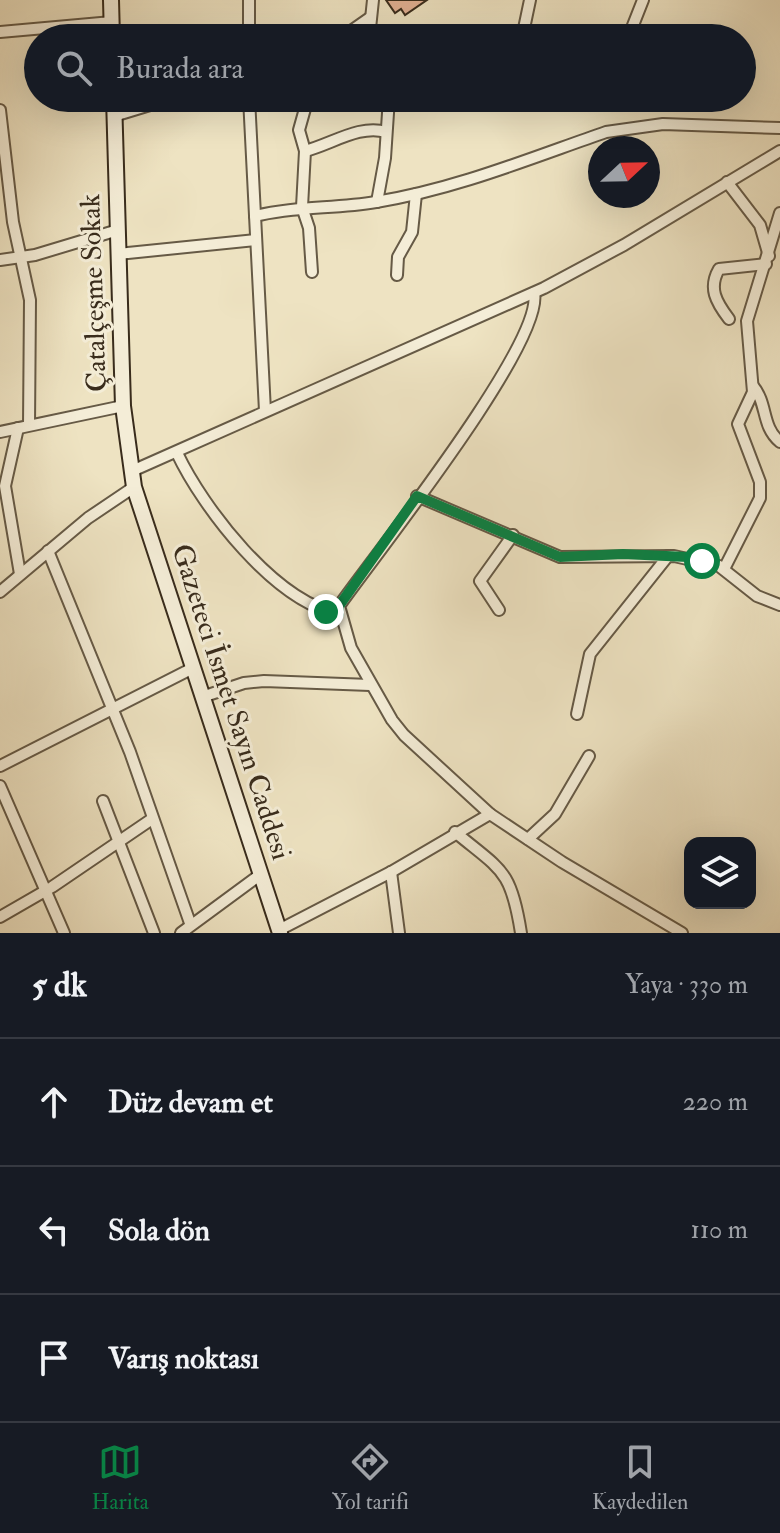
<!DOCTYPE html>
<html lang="tr">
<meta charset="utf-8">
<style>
body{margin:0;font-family:"IM FELL Double Pica",serif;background:#20242c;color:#f1f3f6}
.controls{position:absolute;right:24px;bottom:24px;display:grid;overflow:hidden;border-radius:16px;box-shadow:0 8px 32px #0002}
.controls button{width:72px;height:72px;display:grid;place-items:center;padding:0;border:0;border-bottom:2px solid #363941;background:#171b24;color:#f1f3f6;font:40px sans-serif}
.compass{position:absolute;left:588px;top:136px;width:72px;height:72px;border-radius:50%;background:#171b24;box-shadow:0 8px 32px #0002;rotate:68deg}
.stop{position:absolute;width:24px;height:24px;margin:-18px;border:6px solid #0b8043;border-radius:50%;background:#fff}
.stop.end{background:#0b8043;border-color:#fff;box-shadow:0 2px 8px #0008}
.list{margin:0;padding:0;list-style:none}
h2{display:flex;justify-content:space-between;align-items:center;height:104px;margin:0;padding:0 32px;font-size:34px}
h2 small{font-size:26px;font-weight:400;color:#9ea1a6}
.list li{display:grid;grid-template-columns:52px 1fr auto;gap:24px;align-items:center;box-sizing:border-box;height:128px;padding:0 32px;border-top:2px solid #363941}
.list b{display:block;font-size:30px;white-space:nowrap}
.list em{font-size:26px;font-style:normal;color:#9ea1a6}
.icon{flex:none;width:44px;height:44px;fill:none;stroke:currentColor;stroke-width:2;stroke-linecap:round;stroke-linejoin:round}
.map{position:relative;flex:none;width:780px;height:933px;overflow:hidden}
.search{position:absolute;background:#171b24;box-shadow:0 8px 32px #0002;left:24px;right:24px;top:24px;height:88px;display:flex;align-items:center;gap:20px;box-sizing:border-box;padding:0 28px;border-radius:44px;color:#9ea1a6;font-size:30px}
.sheet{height:488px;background:#171b24}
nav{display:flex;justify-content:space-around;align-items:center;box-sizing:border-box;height:112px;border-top:2px solid #363941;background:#171b24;font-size:22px;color:#9ea1a6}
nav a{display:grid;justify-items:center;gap:4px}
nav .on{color:#0b8043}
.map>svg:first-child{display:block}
.building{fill:#e2b194;stroke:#392c1c;stroke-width:2}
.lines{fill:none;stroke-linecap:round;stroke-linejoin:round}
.street-casing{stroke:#665a46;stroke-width:14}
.secondary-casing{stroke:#392c1c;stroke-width:18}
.street{stroke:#f4edd7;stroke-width:10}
.secondary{stroke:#f4edd7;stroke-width:14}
.route{stroke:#0b8043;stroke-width:10}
.labels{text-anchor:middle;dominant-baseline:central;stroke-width:6;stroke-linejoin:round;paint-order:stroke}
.street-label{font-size:28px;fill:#392c1c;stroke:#f4edd7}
</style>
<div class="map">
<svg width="780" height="933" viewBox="0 0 780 933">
<rect width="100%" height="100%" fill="#eee3c2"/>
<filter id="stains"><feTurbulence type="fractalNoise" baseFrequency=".0025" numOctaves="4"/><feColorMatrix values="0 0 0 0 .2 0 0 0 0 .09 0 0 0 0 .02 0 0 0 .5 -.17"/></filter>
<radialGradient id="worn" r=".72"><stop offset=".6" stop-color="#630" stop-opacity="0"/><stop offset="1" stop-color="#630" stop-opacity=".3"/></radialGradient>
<polygon class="building" points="386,0 427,0 405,15 401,9 395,13"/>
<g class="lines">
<defs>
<g id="street">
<polyline points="0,32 112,22"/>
<polyline points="249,38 249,0"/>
<polyline points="341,38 371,17"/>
<polyline points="369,38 373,0"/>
<polyline points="522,38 530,0"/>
<polyline points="628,38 643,0"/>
<polyline points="249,98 265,411"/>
<polyline points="308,98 299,130 305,151 302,207 309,228 312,272"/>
<polyline points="0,110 13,222 30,300 29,425"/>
<polyline points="114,116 173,98"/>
<path d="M305 151C332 144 360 124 386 132"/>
<polyline points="727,182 760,225 769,256"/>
<polyline points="377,202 385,158 389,98"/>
<path d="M255 216C295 206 335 209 376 202 456 189 531 158 606 132L663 124 780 128"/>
<polyline points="118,254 256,240"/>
<polyline points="0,260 35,255 118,230"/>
<polyline points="397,275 398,257 412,232 416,194"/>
<path d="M729 319C716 302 708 288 719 269L766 264"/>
<path d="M753 386C768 404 761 426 780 442"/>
<polyline points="18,428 5,486 20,574"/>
<polyline points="0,432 123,406"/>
<path d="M177 453C203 508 275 602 339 614"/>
<polyline points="132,471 544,288 624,245 780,151"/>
<polyline points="417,496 560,557 674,556 719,566 757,596 780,605"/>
<polyline points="48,551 130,752 190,923"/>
<polyline points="724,569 760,498 760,482 738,424 753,392 747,321 780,213"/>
<polyline points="0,592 88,518 134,487"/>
<polyline points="499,610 480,581 513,535"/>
<polyline points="202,697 244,683 264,681 370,685"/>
<polyline points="577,714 590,654 668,556"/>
<polyline points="0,766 193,668"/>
<polyline points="0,786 64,933"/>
<polyline points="103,801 154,933"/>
<path d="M490 814 404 735 392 720 351 648 339 606C375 555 545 342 534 293"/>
<path d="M455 832C502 871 511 869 521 933"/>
<polyline points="528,839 555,814 589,756"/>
<polyline points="391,872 399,933"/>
<polyline points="0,917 52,887 152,819"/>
<polyline points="279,930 391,872 490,814 562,862 682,933"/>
<polyline points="181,933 261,874"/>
</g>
<g id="secondary">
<polyline points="111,0 112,38"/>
<polyline points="114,98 123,406 134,487 280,933"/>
</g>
</defs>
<use href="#street" class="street-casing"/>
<use href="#secondary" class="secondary-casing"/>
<use href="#street" class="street"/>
<use href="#secondary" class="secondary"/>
</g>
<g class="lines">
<polyline class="route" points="326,612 339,614 339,606 417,496 560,557 623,554 688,557 702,561"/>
</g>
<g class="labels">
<g class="street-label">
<text transform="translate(94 293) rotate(-92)">Çatalçeşme Sokak</text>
<text transform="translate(231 702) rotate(72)">Gazeteci İsmet Sayın Caddesi</text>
</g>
</g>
<rect width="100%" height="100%" filter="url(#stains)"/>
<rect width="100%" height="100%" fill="url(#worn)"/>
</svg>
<div class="controls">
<button><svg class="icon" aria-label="layers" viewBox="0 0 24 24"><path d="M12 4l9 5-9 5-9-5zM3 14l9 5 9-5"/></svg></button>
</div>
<svg class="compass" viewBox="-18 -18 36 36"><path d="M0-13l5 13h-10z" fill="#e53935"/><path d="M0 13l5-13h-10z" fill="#9ea1a6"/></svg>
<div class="stop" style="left:702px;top:561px"></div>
<div class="stop end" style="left:326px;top:612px"></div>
<div class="search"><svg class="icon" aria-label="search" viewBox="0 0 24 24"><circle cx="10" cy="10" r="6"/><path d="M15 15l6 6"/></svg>Burada ara</div>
</div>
<section class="sheet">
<h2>5 dk<small>Yaya · 330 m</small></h2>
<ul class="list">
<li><svg class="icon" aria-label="ahead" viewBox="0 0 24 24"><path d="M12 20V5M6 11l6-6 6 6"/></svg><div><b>Düz devam et</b></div><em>220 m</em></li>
<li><svg class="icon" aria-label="left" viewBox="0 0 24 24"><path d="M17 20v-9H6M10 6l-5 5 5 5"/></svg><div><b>Sola dön</b></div><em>110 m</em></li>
<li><svg class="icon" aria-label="arrive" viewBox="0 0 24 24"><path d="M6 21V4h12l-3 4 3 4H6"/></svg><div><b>Varış noktası</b></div></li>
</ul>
</section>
<nav>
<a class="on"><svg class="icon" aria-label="map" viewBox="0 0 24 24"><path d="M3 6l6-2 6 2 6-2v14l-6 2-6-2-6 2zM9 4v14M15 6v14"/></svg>Harita</a>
<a><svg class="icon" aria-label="directions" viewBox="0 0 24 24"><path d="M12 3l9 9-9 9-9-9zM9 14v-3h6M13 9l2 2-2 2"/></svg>Yol tarifi</a>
<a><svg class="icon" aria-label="saved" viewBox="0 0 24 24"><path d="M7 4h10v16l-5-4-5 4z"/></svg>Kaydedilen</a>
</nav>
